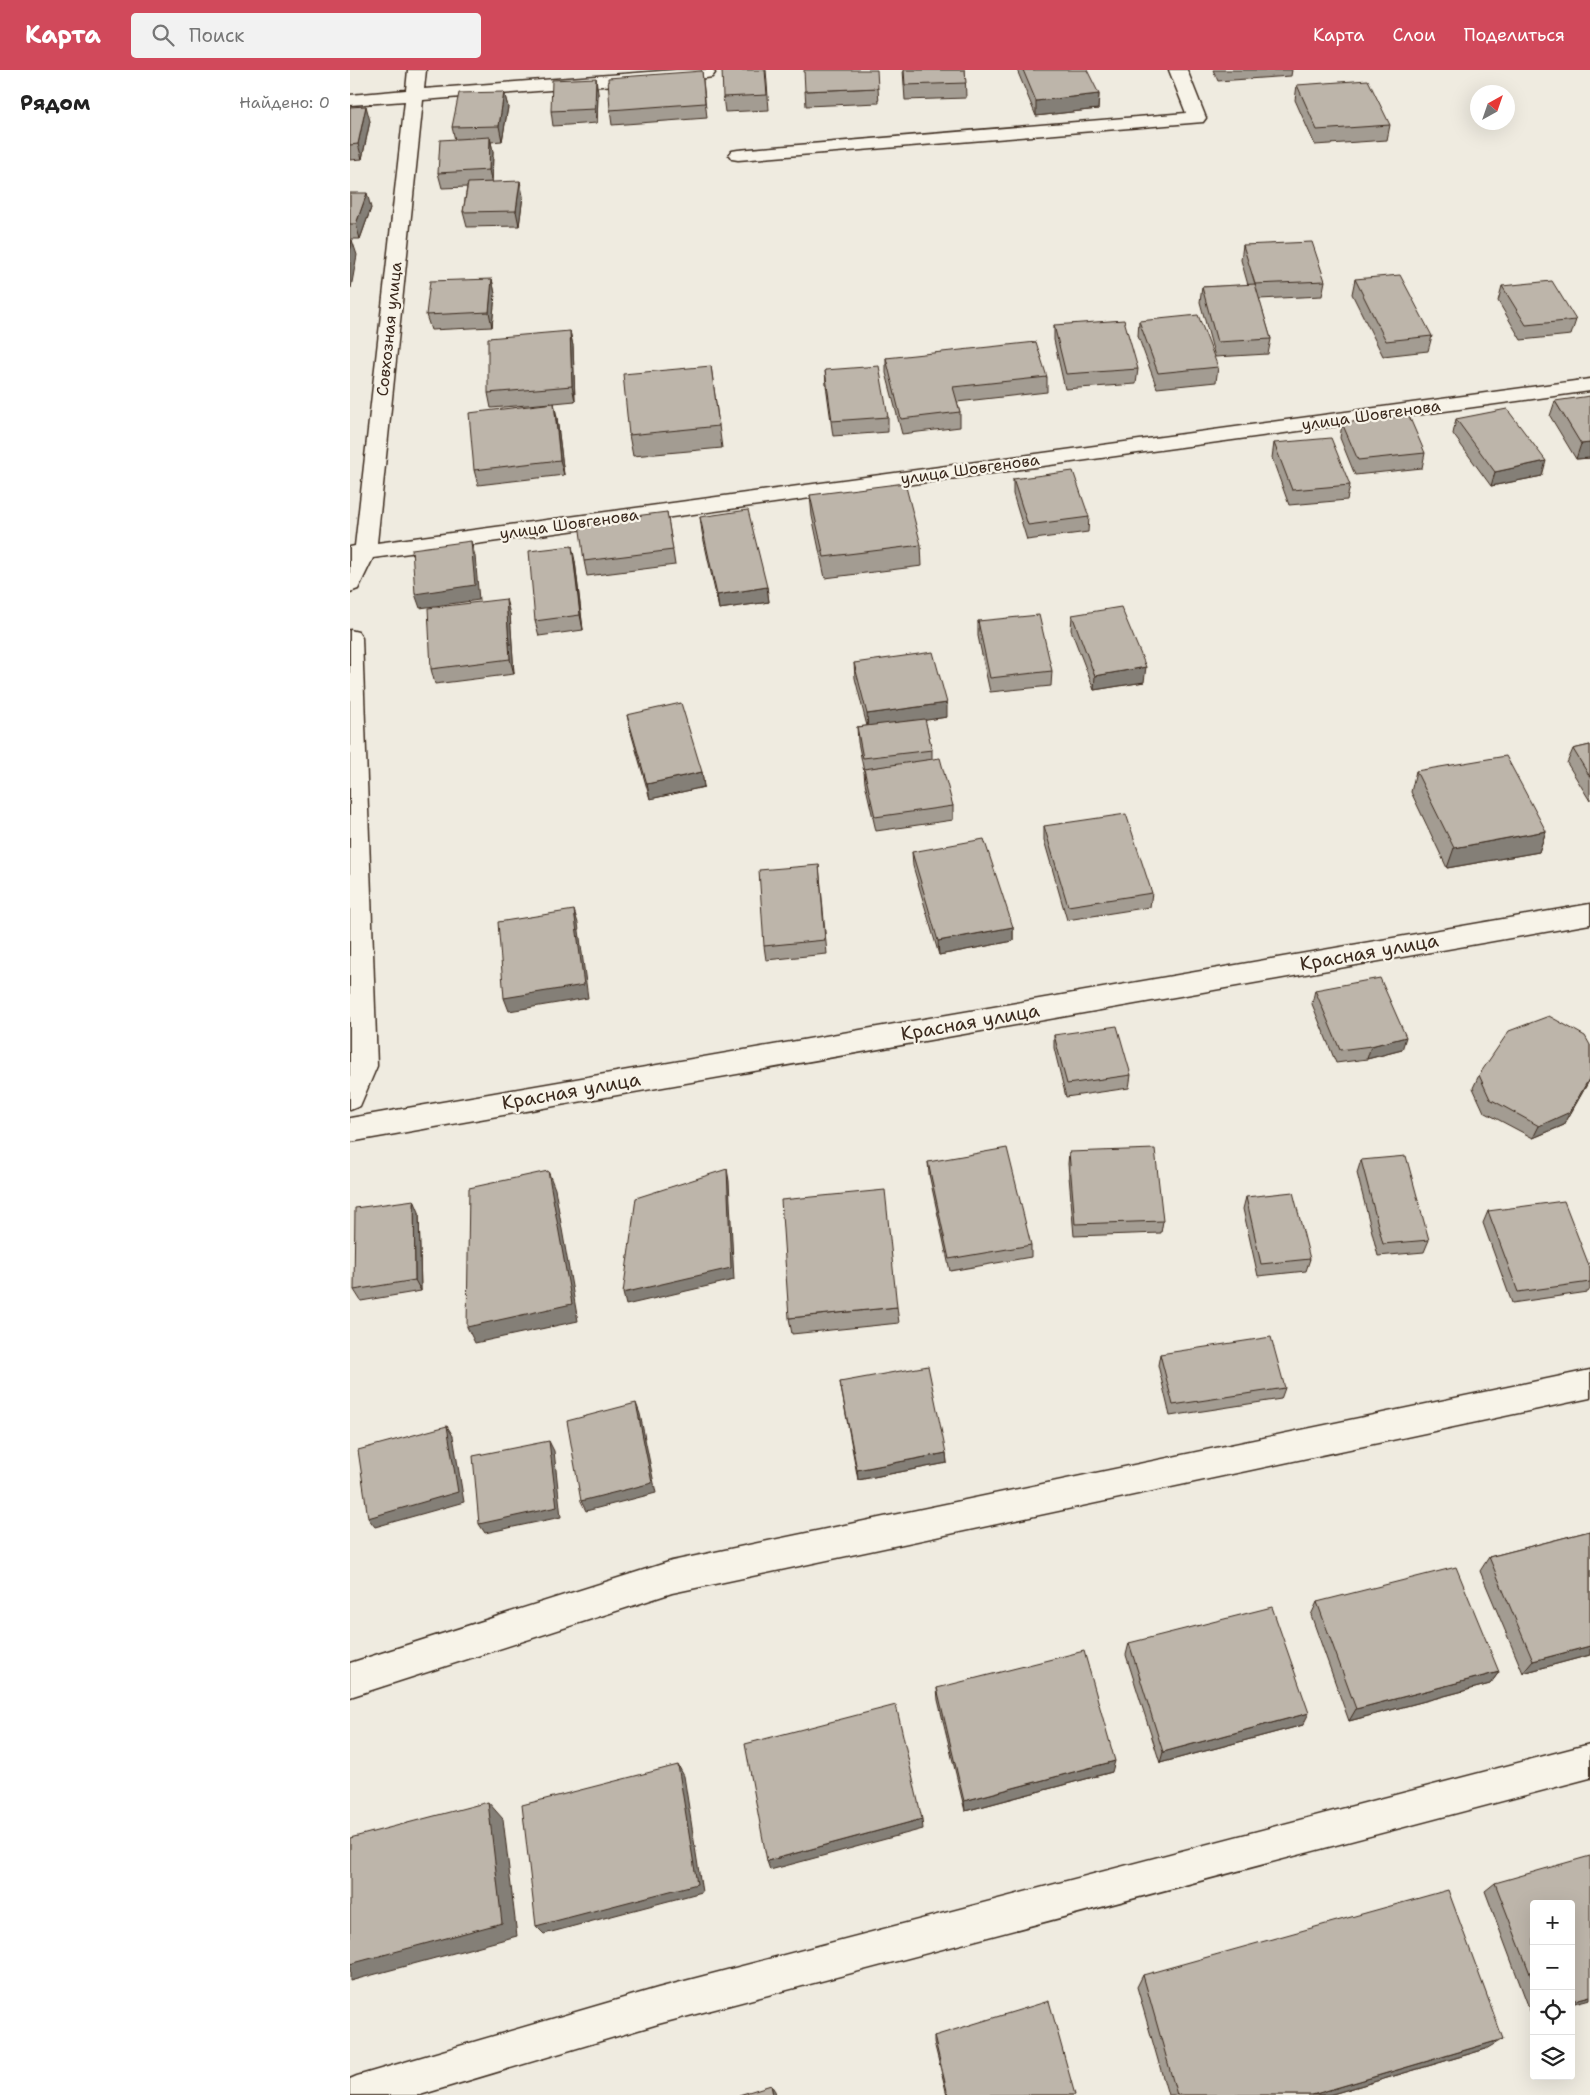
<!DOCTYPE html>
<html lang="ru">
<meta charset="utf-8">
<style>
body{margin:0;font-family:"Shantell Sans",sans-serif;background:#f2f2f2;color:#222}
.controls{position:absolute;right:15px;bottom:15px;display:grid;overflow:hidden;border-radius:5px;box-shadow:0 5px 20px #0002}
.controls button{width:45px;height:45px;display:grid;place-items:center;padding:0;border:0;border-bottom:1px solid #e0e0e0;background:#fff;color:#222;font:25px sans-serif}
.compass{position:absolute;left:1120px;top:15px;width:45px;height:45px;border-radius:50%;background:#fff;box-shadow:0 5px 20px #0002;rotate:40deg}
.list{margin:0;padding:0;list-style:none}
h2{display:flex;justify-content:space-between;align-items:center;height:65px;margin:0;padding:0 20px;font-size:21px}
h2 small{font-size:16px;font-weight:400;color:#767676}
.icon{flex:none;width:28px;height:28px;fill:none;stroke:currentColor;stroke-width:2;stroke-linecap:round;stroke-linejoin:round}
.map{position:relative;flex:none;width:1240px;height:2025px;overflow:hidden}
header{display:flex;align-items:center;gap:30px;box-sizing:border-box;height:70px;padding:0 25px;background:#d1495b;color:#fff}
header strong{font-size:24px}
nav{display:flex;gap:28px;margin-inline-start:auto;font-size:18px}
.search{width:350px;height:45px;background:#f2f2f2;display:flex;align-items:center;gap:12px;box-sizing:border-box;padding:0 18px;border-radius:5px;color:#767676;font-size:19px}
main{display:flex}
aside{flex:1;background:#fff}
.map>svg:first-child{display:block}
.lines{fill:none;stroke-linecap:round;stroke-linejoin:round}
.minor-casing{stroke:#3b2a1e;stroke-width:3}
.minor{fill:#f7f3e8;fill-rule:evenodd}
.wall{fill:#a39c92;stroke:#3b2a1e}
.shaded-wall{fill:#847f77;stroke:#3b2a1e}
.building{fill:#bdb5aa;stroke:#3b2a1e}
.labels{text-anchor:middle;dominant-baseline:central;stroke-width:4.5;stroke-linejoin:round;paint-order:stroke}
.far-street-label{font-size:16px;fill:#3b2a1e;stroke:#f7f3e8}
.street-label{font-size:19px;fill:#3b2a1e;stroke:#f7f3e8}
</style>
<header>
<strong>Карта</strong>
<div class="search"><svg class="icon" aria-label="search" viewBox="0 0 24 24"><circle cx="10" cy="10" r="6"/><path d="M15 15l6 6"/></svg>Поиск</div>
<nav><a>Карта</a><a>Слои</a><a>Поделиться</a></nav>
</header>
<main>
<aside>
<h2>Рядом<small>Найдено: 0</small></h2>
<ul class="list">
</ul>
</aside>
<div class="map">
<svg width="1240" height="2025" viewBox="0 0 1240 2025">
<rect width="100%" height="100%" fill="#efebe0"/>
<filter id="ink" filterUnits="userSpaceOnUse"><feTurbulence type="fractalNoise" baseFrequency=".02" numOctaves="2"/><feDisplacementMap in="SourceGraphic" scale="10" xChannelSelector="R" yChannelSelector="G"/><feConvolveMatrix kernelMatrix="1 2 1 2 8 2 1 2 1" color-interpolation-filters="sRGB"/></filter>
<g filter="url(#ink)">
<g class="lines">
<defs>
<g id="minor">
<polygon points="58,0 76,0 74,19 326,0 363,0 365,3 362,7 356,8 73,30 27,473 1240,309 1240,321 23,488 8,519 0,522 0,477 5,476 55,31 0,35 0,25 56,20"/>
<polygon points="819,0 837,0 856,48 853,52 388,90 382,89 379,85 382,81 388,80 836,43"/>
<polygon points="0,560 8,562 12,568 27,996 10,1036 0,1040"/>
<polygon points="1240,834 1240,854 0,1072 0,1048"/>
<polygon points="1240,1300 1240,1328 322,1523 0,1627 0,1593 322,1491"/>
<polygon points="1240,1674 1240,1708 308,1954 70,2025 0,2025 0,2009 7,2006 308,1918"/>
</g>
</defs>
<use href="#minor" class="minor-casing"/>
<use href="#minor" class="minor"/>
</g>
<g class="wall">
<polygon points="416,0 419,40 375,42 373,27"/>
<polygon points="553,0 615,0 616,28 555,30"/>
<polygon points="667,0 673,0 749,24 748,39 686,46"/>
<polygon points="863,0 942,0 941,6 868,11"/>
<polygon points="352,1 357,48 262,55 260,40"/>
<polygon points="947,15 1040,55 1037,70 965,75 945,30"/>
<polygon points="528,18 529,33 456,36 455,21"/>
<polygon points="154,22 158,37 152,71 141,72 143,82 142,112 173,126 169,156 117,157 113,142 117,117 92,118 88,103 105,70 102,57"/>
<polygon points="248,23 247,53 203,56 201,41"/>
<polygon points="0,37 20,51 12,89 0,90"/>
<polygon points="0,123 21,138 10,169 0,169"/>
<polygon points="893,175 975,211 972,226 909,229 921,269 918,284 865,287 850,232 852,217 898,215 891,190"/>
<polygon points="142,209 145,224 142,257 81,260 76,245"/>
<polygon points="1005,209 1082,266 1078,281 1033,286 1002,224"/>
<polygon points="1152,216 1226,250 1221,265 1171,270 1148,231"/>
<polygon points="789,251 868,297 866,312 807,318 788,266"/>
<polygon points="704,255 788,299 786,314 715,319 704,270"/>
<polygon points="220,261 223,276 225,331 204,333 207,348 214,405 128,415 124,400 201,333 141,338 138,323"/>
<polygon points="536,288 697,307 697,322 607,332 610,342 610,357 552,364 536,303"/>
<polygon points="361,296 372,378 283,386 279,365"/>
<polygon points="475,300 538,347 538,362 483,366 476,315"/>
<polygon points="1205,331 1240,388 1226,389 1200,346"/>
<polygon points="1106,349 1192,406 1141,416 1103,364"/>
<polygon points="992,353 1075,383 1072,398 1005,405 990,368"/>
<polygon points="924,373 1000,415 997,430 939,435 922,388"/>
<polygon points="663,409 739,447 738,462 677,470 663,424"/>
<polygon points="460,425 571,475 572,496 475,508 462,446"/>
<polygon points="317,442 325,495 237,506 234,491"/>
<polygon points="350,447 417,517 419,532 369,539 352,462"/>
<polygon points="225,491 233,560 189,566 185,551"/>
<polygon points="160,544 164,604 85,614 81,599"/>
<polygon points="722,545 794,612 744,620 721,560"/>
<polygon points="628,551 702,601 701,616 640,622 628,566"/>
<polygon points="504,593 597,647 575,650 582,680 582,689 603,736 603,750 526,761 515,713 514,702 508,672 507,657 517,656 505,608"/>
<polygon points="277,645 352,702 354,717 300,729 280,659"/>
<polygon points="1240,675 1240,731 1217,693 1223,679"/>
<polygon points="1066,701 1196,761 1189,782 1097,798 1061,722"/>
<polygon points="694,756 802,823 800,837 717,850 694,770"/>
<polygon points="562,782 663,857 663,871 589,885 563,796"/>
<polygon points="469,795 477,884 416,890 414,876"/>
<polygon points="965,920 1052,980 1017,989 986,993 962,934"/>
<polygon points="704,965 781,1005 779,1018 716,1027 704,978"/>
<polygon points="1240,975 1240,1009 1214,1055 1183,1068 1134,1042 1123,1018 1129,1005"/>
<polygon points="719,1082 813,1151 811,1163 724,1166 718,1094"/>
<polygon points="1011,1090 1079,1170 1074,1182 1028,1186 1007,1103"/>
<polygon points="578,1092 681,1175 681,1187 600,1201 579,1104"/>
<polygon points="896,1127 960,1189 956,1201 908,1206 893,1139"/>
<polygon points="1138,1141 1240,1198 1240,1219 1238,1222 1162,1233 1133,1153"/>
<polygon points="69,1142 71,1221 11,1231 4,1220"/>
<polygon points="547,1237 549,1253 442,1264 439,1248"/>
<polygon points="810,1284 935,1318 931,1329 820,1346 808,1295"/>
<polygon points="490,1312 596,1383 597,1393 508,1410"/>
<polygon points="1240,1461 1240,1585 1173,1603 1130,1501 1139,1487"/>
<polygon points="967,1532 1149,1602 1140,1614 999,1651 961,1545"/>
<polygon points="779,1573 953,1655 810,1693 776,1585"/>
<polygon points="587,1618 762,1702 615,1741 588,1630"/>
<polygon points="1145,1813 1184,1834 1184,1946 1182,1946 1135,1821"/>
<polygon points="793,1905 1136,1979 979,2025 818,2025 787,1917"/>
<polygon points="584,1966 725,2025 597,2025 584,1972"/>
</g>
<g class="shaded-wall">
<polygon points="246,8 248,23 247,53 245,39"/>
<polygon points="154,22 158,37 152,71 149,56"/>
<polygon points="749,24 748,39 686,46 686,31"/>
<polygon points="16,36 20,51 12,89 8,74"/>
<polygon points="140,67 143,82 142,115 139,100"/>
<polygon points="170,111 173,126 169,156 166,141"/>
<polygon points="17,123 21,138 10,169 6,154"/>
<polygon points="2,170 7,185 1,218 0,215 0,183"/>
<polygon points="142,209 145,224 142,257 139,242"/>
<polygon points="220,261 223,276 225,331 222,316"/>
<polygon points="204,333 207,348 214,405 210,390"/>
<polygon points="1240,373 1240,388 1226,389 1231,374"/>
<polygon points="1196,391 1192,406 1141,416 1145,402"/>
<polygon points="121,471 125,486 129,530 70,538 65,524"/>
<polygon points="222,476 225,491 233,560 230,545"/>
<polygon points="417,517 419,532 369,539 367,525"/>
<polygon points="156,529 160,544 164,604 160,589"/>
<polygon points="796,597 794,612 744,620 745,606"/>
<polygon points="597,633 597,647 518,659 517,644"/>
<polygon points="352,702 354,717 300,729 297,714"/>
<polygon points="1196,761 1189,782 1097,798 1104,778"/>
<polygon points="224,840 228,853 238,928 159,941 154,928"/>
<polygon points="663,857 663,871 589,885 588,871"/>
<polygon points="1056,967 1052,980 1017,989 1021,976"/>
<polygon points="1240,1007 1240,1009 1214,1055 1183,1068 1189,1056"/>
<polygon points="377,1099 379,1111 384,1210 276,1235 273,1223"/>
<polygon points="198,1101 205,1119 228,1251 125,1273 117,1257"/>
<polygon points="64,1130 69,1142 71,1221 65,1210"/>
<polygon points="286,1333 290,1344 306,1423 236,1441 231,1431"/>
<polygon points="97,1356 103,1366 114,1432 25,1457 18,1448"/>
<polygon points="199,1371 204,1381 211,1447 135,1463 129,1454"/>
<polygon points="596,1383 597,1393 508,1410 507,1400"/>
<polygon points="1240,1576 1240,1585 1173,1603 1183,1591"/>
<polygon points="1149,1602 1140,1614 999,1651 1006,1639"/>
<polygon points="959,1643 953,1655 810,1693 813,1682"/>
<polygon points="765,1691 762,1702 615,1741 614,1731"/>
<polygon points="328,1695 334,1706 352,1822 194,1864 186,1856"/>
<polygon points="138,1732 153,1749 167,1866 0,1911 0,1894"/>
<polygon points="572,1749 573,1759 420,1800 417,1791"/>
<polygon points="1240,1926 1240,1929 1221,1934 1221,1931"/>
<polygon points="1153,1969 1136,1979 979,2025 962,2025"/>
<polygon points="421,2015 425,2021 426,2025 423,2025"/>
</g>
<g class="building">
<polygon points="372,0 415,0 417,25 373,27"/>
<polygon points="454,0 527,0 528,18 455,21"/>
<polygon points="554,0 615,0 616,13 555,15"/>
<polygon points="673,0 737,0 749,24 686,31"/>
<polygon points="352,1 355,33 260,40 258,8"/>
<polygon points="246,8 245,39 201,41 202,10"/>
<polygon points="1018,10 1040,55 967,60 947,15"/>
<polygon points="154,22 149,56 102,57 109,23"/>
<polygon points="16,36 8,74 0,75 0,37"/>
<polygon points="140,67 139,100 88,103 90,70"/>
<polygon points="170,111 166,141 113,142 118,113"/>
<polygon points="0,123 17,123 6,154 0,154"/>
<polygon points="0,170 2,170 0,183"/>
<polygon points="962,172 975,211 905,214 893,175"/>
<polygon points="1050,205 1082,266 1036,271 1005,209"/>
<polygon points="142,209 139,242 76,245 80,211"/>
<polygon points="1202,211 1226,250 1176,255 1152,216"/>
<polygon points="905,214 921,269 867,272 852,217"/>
<polygon points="848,245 868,297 808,303 789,251"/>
<polygon points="774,250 788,299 716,304 704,255"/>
<polygon points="220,261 222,316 138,323 138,268"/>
<polygon points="686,272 697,307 603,317 610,342 551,349 536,288"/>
<polygon points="361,296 369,356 279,365 273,304"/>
<polygon points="529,296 538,347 482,351 475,300"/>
<polygon points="1240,326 1240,373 1231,374 1205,331"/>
<polygon points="204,333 210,390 124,400 119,343"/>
<polygon points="1157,339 1196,391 1145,402 1106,349"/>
<polygon points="1059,346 1075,383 1008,390 992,353"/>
<polygon points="981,368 1000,415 942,420 924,373"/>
<polygon points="723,401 739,447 678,455 663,409"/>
<polygon points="555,413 571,475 474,487 460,425"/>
<polygon points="398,440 417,517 367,525 350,447"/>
<polygon points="317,442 323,480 234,491 229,453"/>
<polygon points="121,471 125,515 65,524 62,479"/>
<polygon points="222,476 230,545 185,551 179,481"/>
<polygon points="156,529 160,589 81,599 78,538"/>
<polygon points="771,537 796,597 745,606 722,545"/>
<polygon points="689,545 702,601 640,608 628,551"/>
<polygon points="583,582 597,633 517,644 504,593"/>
<polygon points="331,633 352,702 297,714 277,645"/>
<polygon points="575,649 582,680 513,688 507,657"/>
<polygon points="1240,675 1240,707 1223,679"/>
<polygon points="1156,686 1196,761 1104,778 1066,701"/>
<polygon points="590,688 603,736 525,747 514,699"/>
<polygon points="776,744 802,823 718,836 694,756"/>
<polygon points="634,769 663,857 588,871 562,782"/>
<polygon points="469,795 475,870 414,876 409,800"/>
<polygon points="224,840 234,915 154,928 148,852"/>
<polygon points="1030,908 1056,967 1021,976 990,980 965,920"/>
<polygon points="1199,946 1235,966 1240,975 1240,1007 1220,1042 1189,1056 1140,1029 1129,1005 1159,961"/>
<polygon points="767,956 781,1005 717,1014 704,965"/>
<polygon points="657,1078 681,1175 599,1189 578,1092"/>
<polygon points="805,1079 813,1151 725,1154 719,1082"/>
<polygon points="1056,1086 1079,1170 1033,1174 1011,1090"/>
<polygon points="377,1099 381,1198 273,1223 286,1128"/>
<polygon points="198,1101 222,1234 117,1257 119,1118"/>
<polygon points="535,1120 547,1237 439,1248 431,1130"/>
<polygon points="943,1122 960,1189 911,1194 896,1127"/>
<polygon points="64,1130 65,1210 4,1220 5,1138"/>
<polygon points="1214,1131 1240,1198 1240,1212 1168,1222 1138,1141"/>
<polygon points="921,1267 935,1318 823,1335 810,1284"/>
<polygon points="578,1296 596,1383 507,1400 490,1312"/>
<polygon points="286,1333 302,1413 231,1431 217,1351"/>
<polygon points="97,1356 108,1422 18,1448 8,1380"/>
<polygon points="199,1371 207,1437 129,1454 123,1386"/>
<polygon points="1240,1461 1240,1576 1183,1591 1139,1487"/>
<polygon points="1106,1497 1149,1602 1006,1639 967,1532"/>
<polygon points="922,1537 959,1643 813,1682 779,1573"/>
<polygon points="734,1581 765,1691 614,1731 587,1618"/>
<polygon points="546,1635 572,1749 417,1791 395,1674"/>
<polygon points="328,1695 347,1814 186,1856 172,1735"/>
<polygon points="138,1732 152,1853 0,1894 0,1768"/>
<polygon points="1240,1786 1240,1926 1221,1931 1221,1834 1184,1834 1184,1914 1145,1813"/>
<polygon points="1098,1820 1153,1969 962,2025 827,2025 793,1905"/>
<polygon points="699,1931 725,2025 598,2025 584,1966"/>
<polygon points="421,2015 423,2025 389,2025"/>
</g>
</g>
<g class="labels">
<g class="far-street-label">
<text transform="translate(39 259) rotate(-84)">Совхозная улица</text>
<text transform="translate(1021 345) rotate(-8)">улица Шовгенова</text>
<text transform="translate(620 399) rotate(-8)">улица Шовгенова</text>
<text transform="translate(219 454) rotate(-8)">улица Шовгенова</text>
</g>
<g class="street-label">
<text transform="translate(1019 882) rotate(-10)">Красная улица</text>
<text transform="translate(620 952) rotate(-10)">Красная улица</text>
<text transform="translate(221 1021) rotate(-10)">Красная улица</text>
</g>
</g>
</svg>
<div class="controls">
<button>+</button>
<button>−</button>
<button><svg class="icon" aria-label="locate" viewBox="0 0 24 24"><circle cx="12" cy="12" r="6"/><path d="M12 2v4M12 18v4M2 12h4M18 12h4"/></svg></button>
<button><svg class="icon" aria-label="layers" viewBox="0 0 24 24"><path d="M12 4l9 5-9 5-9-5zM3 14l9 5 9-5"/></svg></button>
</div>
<svg class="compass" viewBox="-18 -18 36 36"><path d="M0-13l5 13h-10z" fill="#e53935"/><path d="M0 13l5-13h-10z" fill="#767676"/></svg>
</div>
</main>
